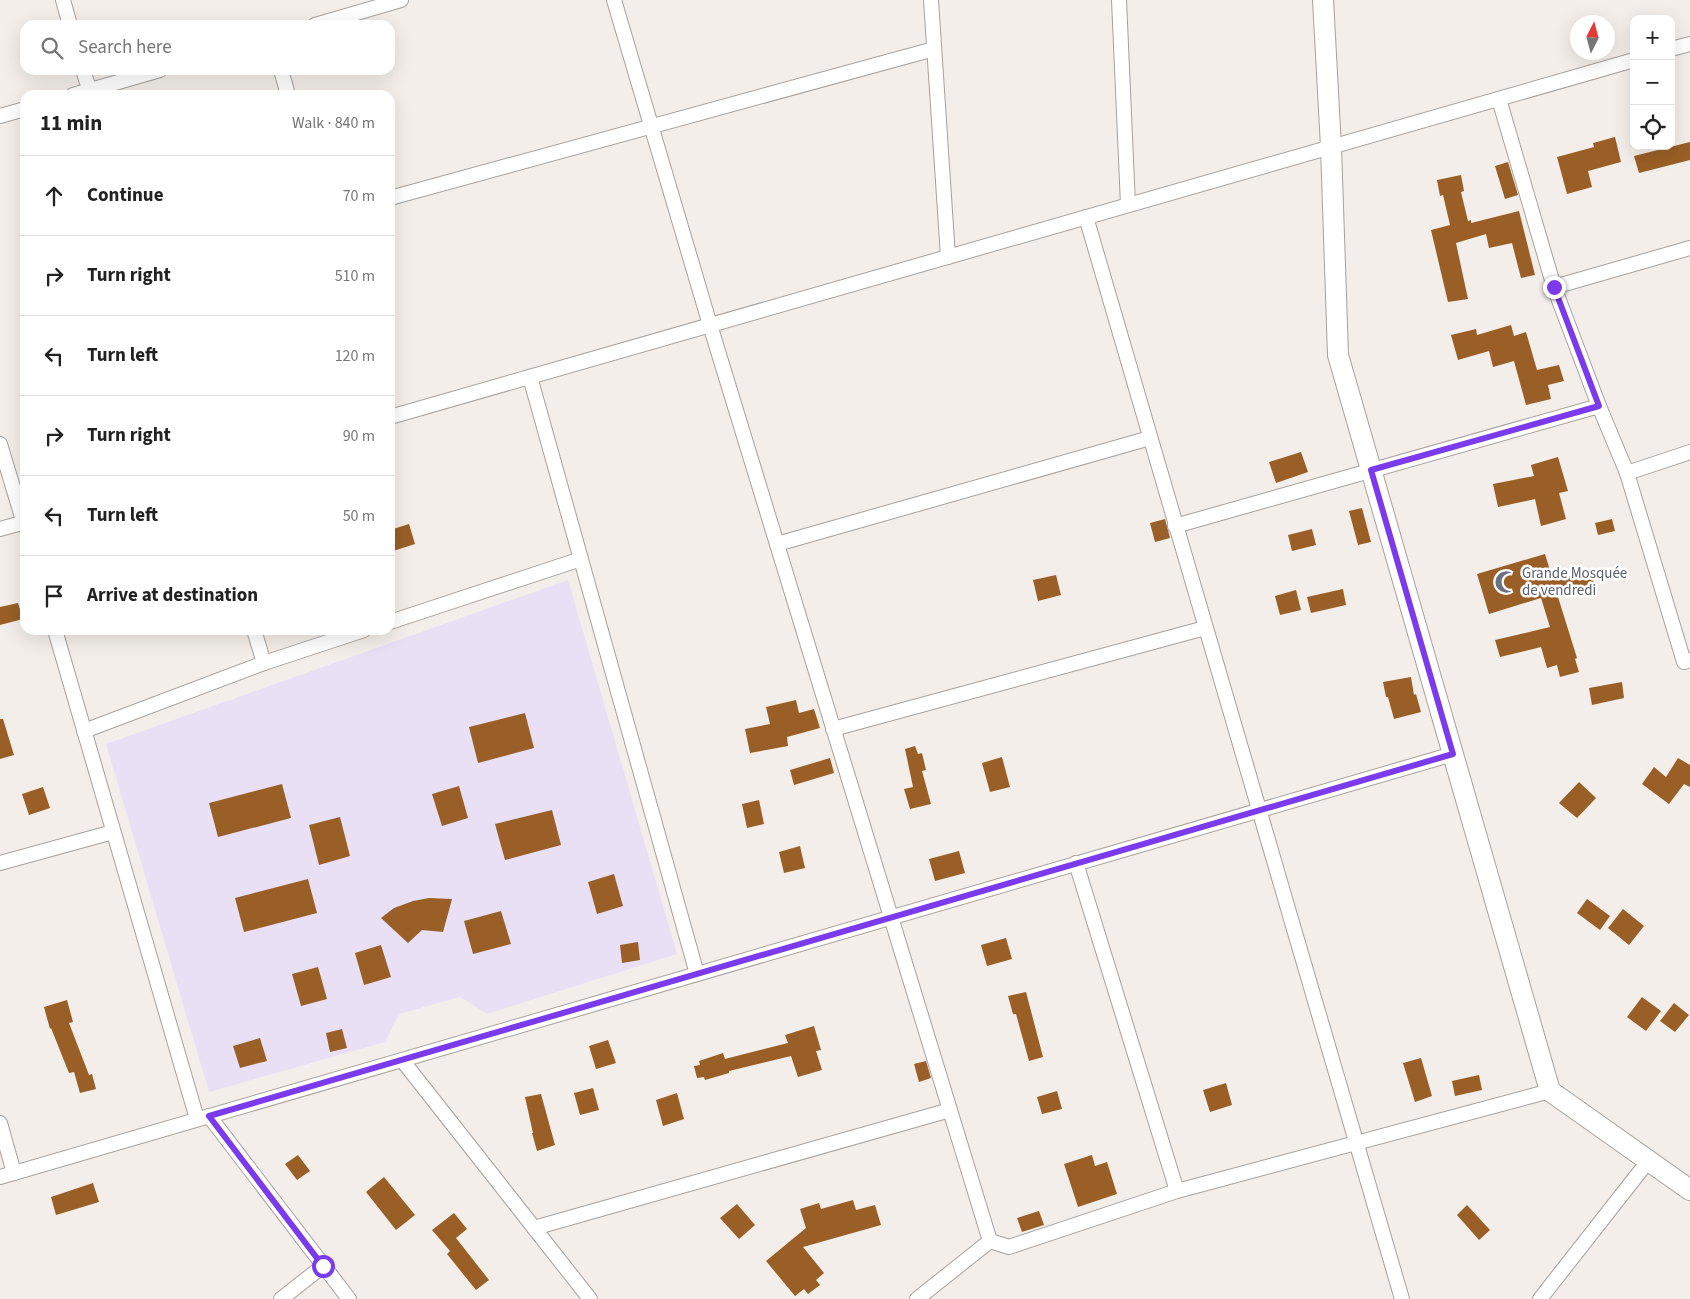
<!DOCTYPE html>
<meta charset="utf-8">
<style>
body{margin:0;font-family:"Source Sans 3",sans-serif;background:#f6f6f6;color:#222}
.controls{position:absolute;right:15px;top:15px;display:grid;overflow:hidden;border-radius:10px;box-shadow:0 5px 20px #0002}
.controls button{width:45px;height:45px;display:grid;place-items:center;padding:0;border:0;border-bottom:1px solid #e0e0e0;background:#fff;color:#222;font:25px sans-serif}
.compass{position:absolute;left:1570px;top:15px;width:45px;height:45px;border-radius:50%;background:#fff;box-shadow:0 5px 20px #0002;rotate:6deg}
.stop{position:absolute;width:15px;height:15px;margin:-11px;border:4px solid #7c3aed;border-radius:50%;background:#fff}
.stop.end{background:#7c3aed;border-color:#fff;box-shadow:0 1px 5px #0008}
.list{margin:0;padding:0;list-style:none}
h2{display:flex;justify-content:space-between;align-items:center;height:65px;margin:0;padding:0 20px;font-size:21px}
h2 small{font-size:16px;font-weight:400;color:#767676}
.list li{display:grid;grid-template-columns:32px 1fr auto;gap:15px;align-items:center;box-sizing:border-box;height:80px;padding:0 20px;border-top:1px solid #e0e0e0}
.list b{display:block;font-size:19px;white-space:nowrap}
.list em{font-size:16px;font-style:normal;color:#767676}
.icon{flex:none;width:28px;height:28px;fill:none;stroke:currentColor;stroke-width:2;stroke-linecap:round;stroke-linejoin:round}
.map{position:relative;flex:none;width:1690px;height:1299px;overflow:hidden}
.search{position:absolute;background:#fff;box-shadow:0 5px 20px #0002;left:20px;top:20px;width:375px;height:55px;display:flex;align-items:center;gap:12px;box-sizing:border-box;padding:0 18px;border-radius:15px;color:#767676;font-size:19px}
.panel{position:absolute;background:#fff;box-shadow:0 5px 20px #0002;left:20px;top:90px;width:375px;height:545px;border-radius:15px}
.map>svg:first-child{display:block}
.medical{fill:#e9e0f6}
.building{fill:#995f26}
.lines{fill:none;stroke-linecap:round;stroke-linejoin:round}
.street-casing{stroke:#a6a19d;stroke-width:16}
.secondary-casing{stroke:#a6a19d;stroke-width:22}
.street{stroke:#fff;stroke-width:14}
.secondary{stroke:#fff;stroke-width:20}
.route{stroke:#7c3aed;stroke-width:6}
.labels{text-anchor:middle;dominant-baseline:central;stroke-width:5;stroke-linejoin:round;paint-order:stroke}
.worship-label{font-size:15px;fill:#5b616d;stroke:#fff;text-anchor:start}
</style>
<div class="map">
<svg width="1690" height="1299" viewBox="0 0 1690 1299">
<rect width="100%" height="100%" fill="#f3eee9"/>
<polygon class="medical" points="568,580 677,954 487,1014 460,997 399,1014 385,1042 209,1092 106,744"/>
<g class="building">
<polygon points="1615,137 1621,162 1588,171 1592,187 1567,194 1557,157 1594,147 1593,143"/>
<polygon points="1690,142 1690,160 1639,173 1634,156"/>
<polygon points="1508,162 1518,195 1505,199 1495,166"/>
<polygon points="1461,175 1464,191 1461,192 1468,221 1471,220 1471,223 1519,211 1535,275 1521,278 1512,243 1489,248 1486,234 1456,243 1468,299 1448,302 1431,230 1450,225 1443,195 1440,196 1437,180"/>
<polygon points="1511,325 1514,336 1526,332 1537,370 1559,365 1564,381 1548,385 1551,399 1526,405 1514,361 1493,367 1489,351 1458,360 1451,335 1476,329 1477,335"/>
<polygon points="1301,452 1308,472 1276,483 1269,462"/>
<polygon points="1558,457 1568,491 1559,493 1566,519 1541,526 1535,499 1498,507 1493,484 1534,476 1531,465"/>
<polygon points="1362,508 1371,542 1358,545 1349,511"/>
<polygon points="1165,519 1170,538 1155,542 1150,523"/>
<polygon points="1612,519 1615,531 1598,535 1595,523"/>
<polygon points="409,524 415,544 390,552 390,530"/>
<polygon points="1312,529 1316,545 1292,551 1288,535"/>
<polygon points="1545,554 1553,580 1591,571 1595,588 1558,597 1577,658 1575,659 1579,672 1560,677 1557,665 1547,668 1541,647 1500,657 1495,640 1550,627 1541,598 1489,614 1477,574"/>
<polygon points="1056,575 1061,595 1038,601 1033,580"/>
<polygon points="1343,589 1346,605 1311,613 1307,597"/>
<polygon points="1296,590 1301,610 1280,615 1275,596"/>
<polygon points="18,603 23,619 0,625 0,607"/>
<polygon points="1411,677 1414,695 1416,694 1421,712 1394,719 1388,697 1386,697 1383,682"/>
<polygon points="1622,682 1624,698 1592,705 1589,688"/>
<polygon points="796,700 799,713 814,709 820,728 787,737 788,746 750,753 745,729 770,724 766,707"/>
<polygon points="525,713 534,748 478,763 469,727"/>
<polygon points="0,719 3,719 14,755 0,759"/>
<polygon points="915,746 918,754 922,753 926,770 922,771 931,804 910,809 904,789 913,787 905,749"/>
<polygon points="1002,757 1010,787 990,792 982,763"/>
<polygon points="830,758 834,773 794,785 790,770"/>
<polygon points="1678,758 1690,765 1690,787 1684,784 1669,804 1642,784 1654,767 1666,777"/>
<polygon points="1579,782 1596,798 1577,818 1559,803"/>
<polygon points="282,784 291,818 218,837 209,803"/>
<polygon points="459,786 468,818 442,826 432,794"/>
<polygon points="43,787 50,808 29,815 22,794"/>
<polygon points="759,800 764,824 747,828 742,804"/>
<polygon points="552,810 561,845 505,860 495,824"/>
<polygon points="340,817 350,856 319,865 309,825"/>
<polygon points="800,846 805,868 784,873 779,852"/>
<polygon points="959,851 965,873 935,881 929,859"/>
<polygon points="614,874 623,906 597,914 588,882"/>
<polygon points="308,879 317,913 244,932 235,898"/>
<polygon points="429,898 452,899 443,932 422,930 408,943 381,918 394,908 413,901"/>
<polygon points="1587,899 1610,916 1600,930 1577,913"/>
<polygon points="1623,909 1644,926 1629,945 1608,928"/>
<polygon points="501,911 511,944 473,954 464,921"/>
<polygon points="1006,938 1012,959 987,966 981,945"/>
<polygon points="638,942 640,960 622,963 620,945"/>
<polygon points="381,945 391,977 364,985 355,953"/>
<polygon points="318,967 327,999 301,1006 292,974"/>
<polygon points="1026,992 1043,1057 1029,1061 1016,1014 1013,1014 1008,996"/>
<polygon points="1642,997 1661,1011 1646,1031 1627,1017"/>
<polygon points="67,1000 73,1022 69,1023 89,1075 92,1074 96,1089 80,1093 74,1072 69,1073 51,1028 50,1029 44,1007"/>
<polygon points="1674,1003 1689,1015 1675,1032 1660,1021"/>
<polygon points="814,1026 821,1050 816,1051 822,1070 798,1077 791,1056 729,1071 729,1073 705,1080 704,1077 697,1078 694,1066 700,1065 699,1061 723,1053 725,1059 788,1043 785,1035"/>
<polygon points="342,1029 347,1048 330,1052 326,1033"/>
<polygon points="260,1038 267,1061 240,1068 233,1046"/>
<polygon points="608,1040 616,1063 596,1069 589,1046"/>
<polygon points="1421,1058 1432,1096 1415,1102 1403,1063"/>
<polygon points="926,1061 931,1078 919,1082 914,1064"/>
<polygon points="1479,1075 1482,1090 1455,1096 1452,1081"/>
<polygon points="1226,1083 1232,1105 1210,1112 1203,1090"/>
<polygon points="593,1088 599,1110 580,1115 574,1093"/>
<polygon points="1057,1091 1062,1109 1042,1114 1037,1097"/>
<polygon points="677,1093 684,1119 663,1126 656,1100"/>
<polygon points="541,1094 555,1145 537,1151 532,1133 533,1133 525,1097"/>
<polygon points="298,1155 310,1171 297,1180 285,1164"/>
<polygon points="1092,1155 1095,1166 1107,1162 1117,1194 1078,1207 1064,1164"/>
<polygon points="384,1177 415,1215 396,1230 366,1192"/>
<polygon points="93,1183 99,1202 56,1215 51,1197"/>
<polygon points="853,1200 856,1210 875,1205 881,1225 803,1247 824,1273 816,1280 820,1285 808,1294 804,1289 795,1296 766,1261 806,1228 800,1209 819,1203 821,1209"/>
<polygon points="737,1204 755,1225 739,1239 720,1218"/>
<polygon points="1467,1205 1490,1230 1479,1240 1457,1215"/>
<polygon points="1039,1211 1044,1225 1022,1232 1017,1218"/>
<polygon points="454,1213 467,1229 456,1238 489,1280 476,1290 447,1254 450,1251 432,1230"/>
</g>
<g class="lines">
<defs>
<g id="street">
<polyline points="63,0 70,25"/>
<polyline points="614,0 710,325 990,1241"/>
<polyline points="931,0 948,257"/>
<polyline points="1119,0 1128,205"/>
<polyline points="315,25 401,0"/>
<polyline points="1671,49 1690,44"/>
<polyline points="83,70 91,95"/>
<polyline points="281,70 288,95"/>
<polyline points="73,95 160,70"/>
<polyline points="1499,99 1554,287 1599,406 1627,473 1684,662 1690,660"/>
<polyline points="0,116 25,109"/>
<polyline points="390,198 934,49"/>
<polyline points="1086,217 1402,1299"/>
<polyline points="1554,287 1690,248"/>
<polyline points="530,377 697,974"/>
<polyline points="390,417 1634,60"/>
<polyline points="0,444 25,527"/>
<polyline points="1627,473 1690,452"/>
<polyline points="1175,526 1599,406"/>
<polyline points="0,529 25,522"/>
<polyline points="777,544 1150,438"/>
<polyline points="390,622 581,559"/>
<polyline points="55,630 197,1119"/>
<polyline points="254,630 264,663"/>
<polyline points="833,729 1205,628"/>
<polyline points="84,731 264,663 364,630"/>
<polyline points="0,863 113,832"/>
<polyline points="1076,863 1177,1191"/>
<polyline points="402,1060 590,1299"/>
<polyline points="209,1116 349,1299"/>
<polyline points="0,1123 14,1173"/>
<polyline points="0,1177 1453,754"/>
<polyline points="534,1228 950,1110"/>
<polyline points="990,1241 1009,1247 1177,1191 1550,1091"/>
<polyline points="281,1299 323,1266"/>
<polyline points="917,1299 990,1241"/>
<polyline points="1540,1299 1649,1160"/>
</g>
<polyline id="secondary" points="1323,0 1331,147 1338,355 1550,1091 1690,1190"/>
</defs>
<use href="#street" class="street-casing"/>
<use href="#secondary" class="secondary-casing"/>
<use href="#street" class="street"/>
<use href="#secondary" class="secondary"/>
</g>
<g class="lines">
<polyline class="route" points="323,1266 209,1116 1453,754 1371,470 1599,406 1554,287"/>
</g>
<defs>
<symbol id="mosque-bare" viewBox="-9 -9 18 18"><path d="M3.5-4.9A6 6 0 1 0 3.5 4.9A5 5 0 1 1 3.5-4.9Z" fill="#6b7280" stroke="#fff" stroke-width="2.5" paint-order="stroke"/></symbol>
</defs>
<g fill-rule="evenodd">
<use href="#mosque-bare" x="1490" y="566" width="32" height="32"/>
</g>
<g class="labels">
<g class="worship-label">
<text x="1522" y="573">Grande Mosquée<tspan x="1522" dy="17">de vendredi</tspan></text>
</g>
</g>
</svg>
<div class="controls">
<button>+</button>
<button>−</button>
<button><svg class="icon" aria-label="locate" viewBox="0 0 24 24"><circle cx="12" cy="12" r="6"/><path d="M12 2v4M12 18v4M2 12h4M18 12h4"/></svg></button>
</div>
<svg class="compass" viewBox="-18 -18 36 36"><path d="M0-13l5 13h-10z" fill="#e53935"/><path d="M0 13l5-13h-10z" fill="#767676"/></svg>
<div class="stop" style="left:323px;top:1266px"></div>
<div class="stop end" style="left:1554px;top:287px"></div>
<div class="search"><svg class="icon" aria-label="search" viewBox="0 0 24 24"><circle cx="10" cy="10" r="6"/><path d="M15 15l6 6"/></svg>Search here</div>
<section class="panel">
<h2>11 min<small>Walk · 840 m</small></h2>
<ul class="list">
<li><svg class="icon" aria-label="ahead" viewBox="0 0 24 24"><path d="M12 20V5M6 11l6-6 6 6"/></svg><div><b>Continue</b></div><em>70 m</em></li>
<li><svg class="icon" aria-label="right" viewBox="0 0 24 24"><path d="M7 20v-9h11M14 6l5 5-5 5"/></svg><div><b>Turn right</b></div><em>510 m</em></li>
<li><svg class="icon" aria-label="left" viewBox="0 0 24 24"><path d="M17 20v-9H6M10 6l-5 5 5 5"/></svg><div><b>Turn left</b></div><em>120 m</em></li>
<li><svg class="icon" aria-label="right" viewBox="0 0 24 24"><path d="M7 20v-9h11M14 6l5 5-5 5"/></svg><div><b>Turn right</b></div><em>90 m</em></li>
<li><svg class="icon" aria-label="left" viewBox="0 0 24 24"><path d="M17 20v-9H6M10 6l-5 5 5 5"/></svg><div><b>Turn left</b></div><em>50 m</em></li>
<li><svg class="icon" aria-label="arrive" viewBox="0 0 24 24"><path d="M6 21V4h12l-3 4 3 4H6"/></svg><div><b>Arrive at destination</b></div></li>
</ul>
</section>
</div>
